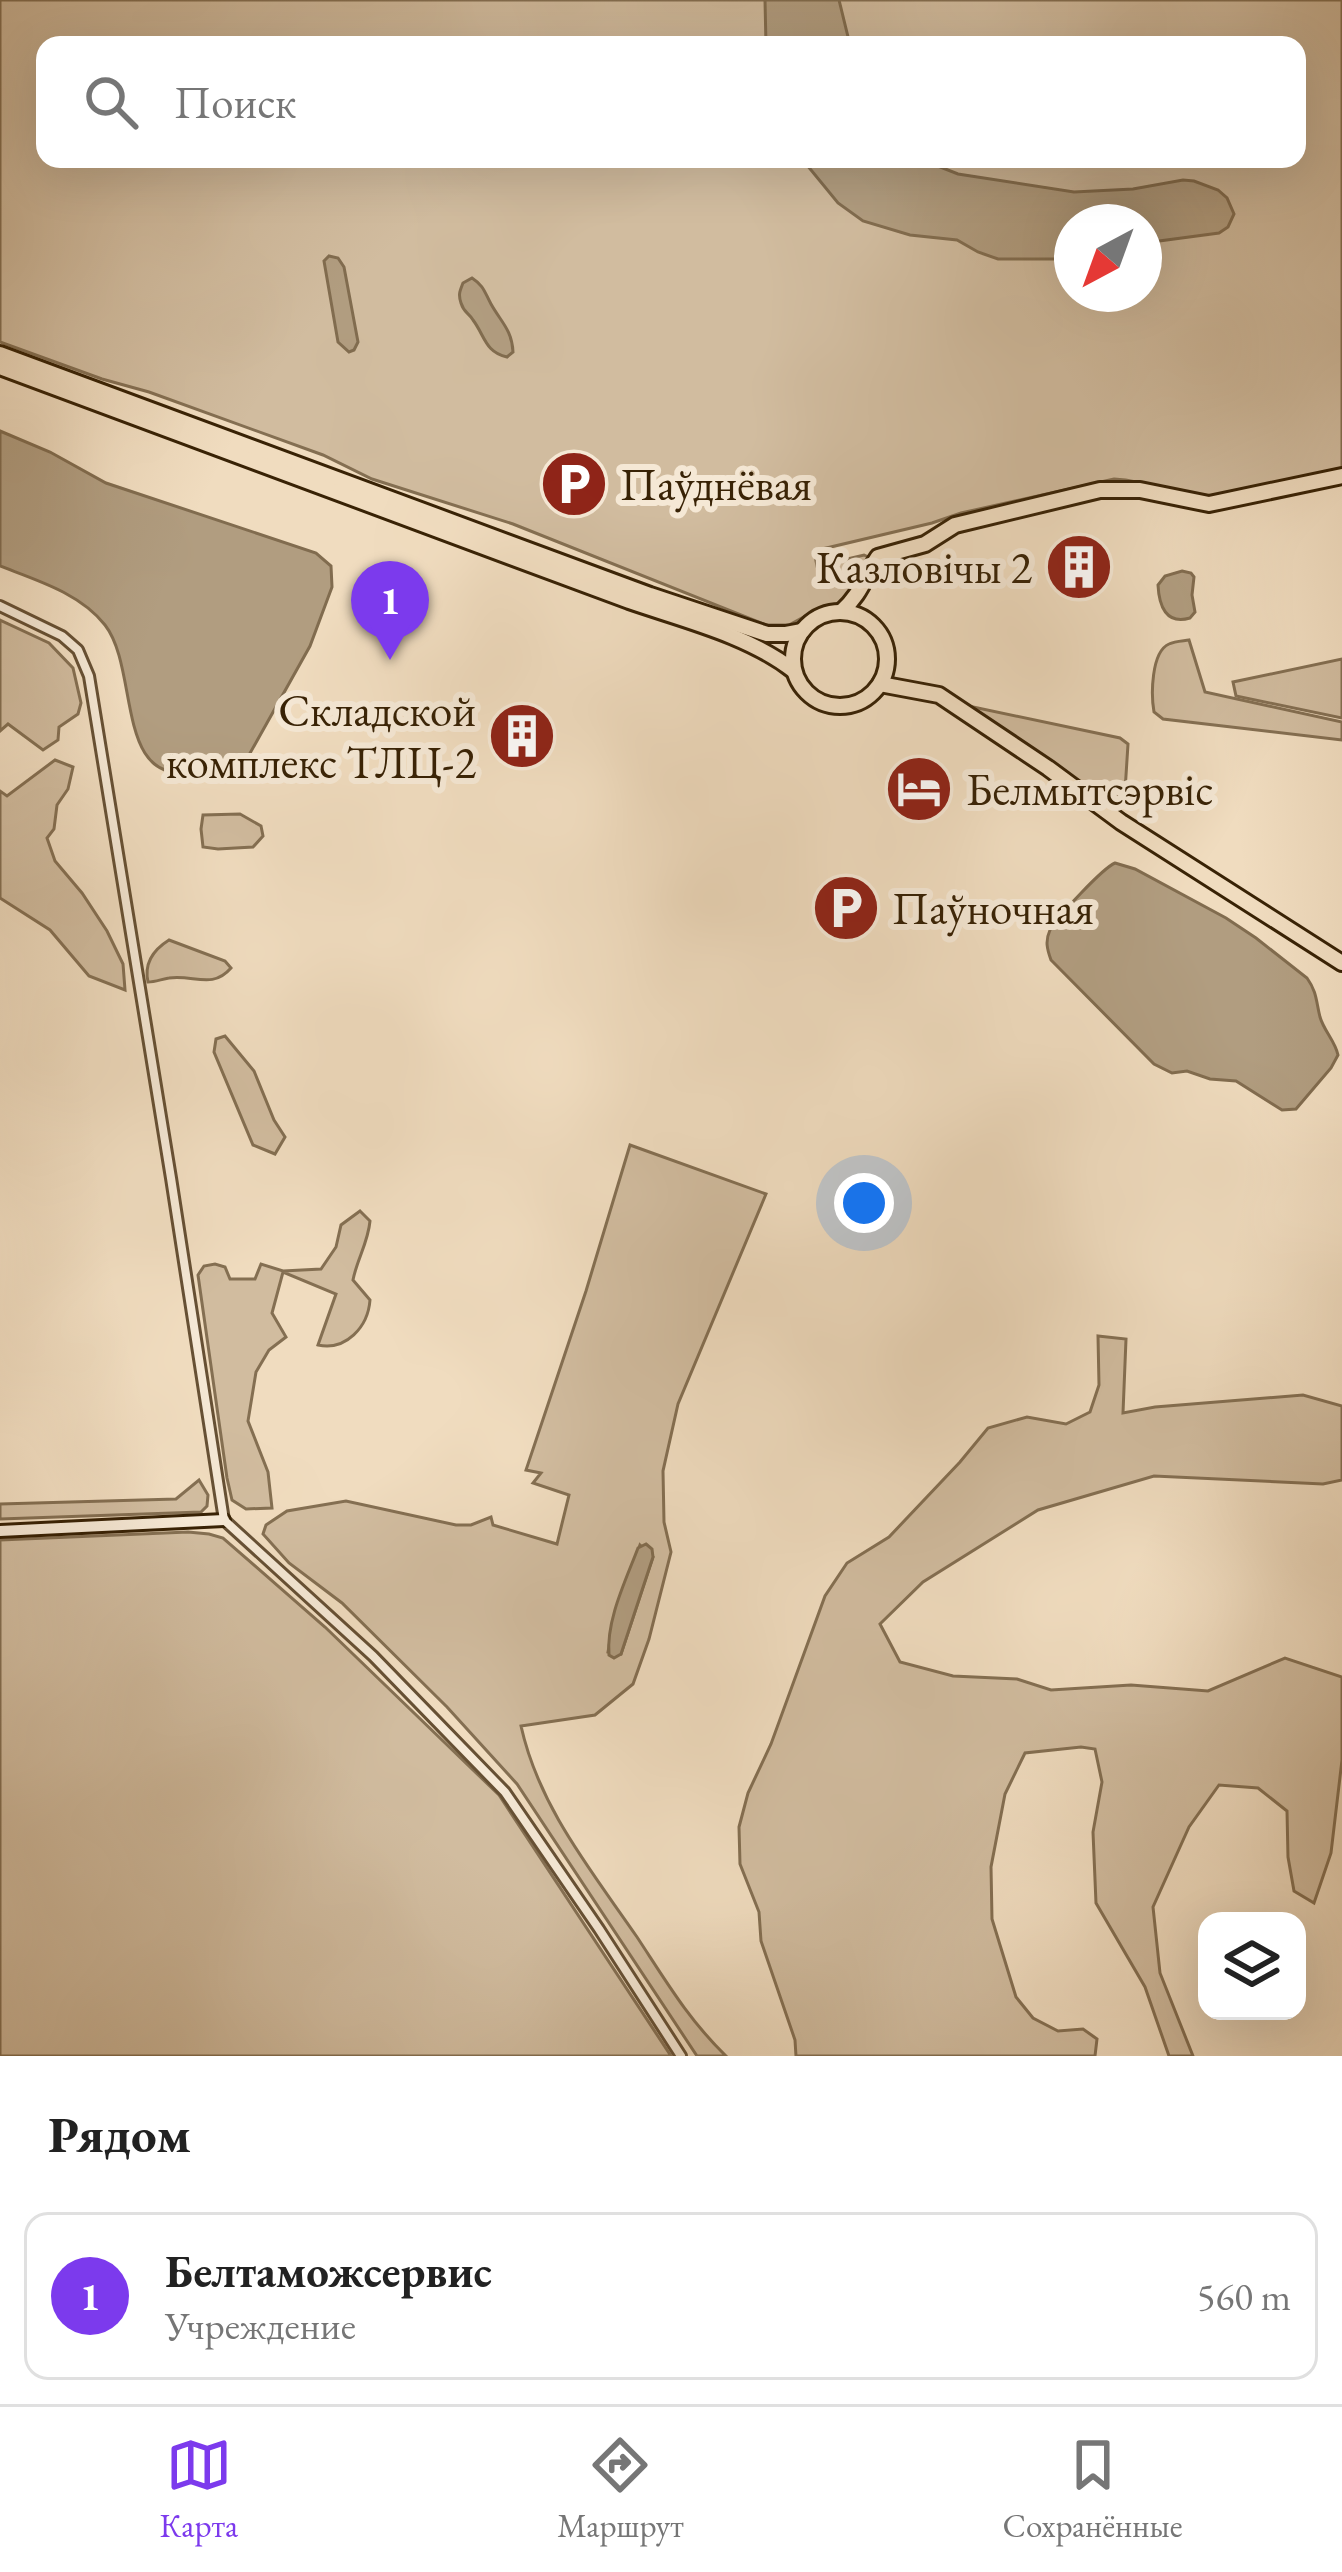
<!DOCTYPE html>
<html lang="ru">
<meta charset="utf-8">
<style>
body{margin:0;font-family:"EB Garamond",serif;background:#f6f6f6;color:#222}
.controls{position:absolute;right:36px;bottom:36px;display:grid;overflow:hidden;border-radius:24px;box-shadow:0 12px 48px #0002}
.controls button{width:108px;height:108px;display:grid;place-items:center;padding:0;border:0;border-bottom:3px solid #e0e0e0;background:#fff;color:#222;font:60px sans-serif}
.compass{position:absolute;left:1054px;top:204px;width:108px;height:108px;border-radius:50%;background:#fff;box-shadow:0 12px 48px #0002;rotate:221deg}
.you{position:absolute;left:864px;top:1203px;width:42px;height:42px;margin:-30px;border:9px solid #fff;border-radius:50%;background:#1a73e8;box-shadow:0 0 0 18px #1a73e833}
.badge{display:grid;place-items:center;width:78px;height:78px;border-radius:50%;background:#7c3aed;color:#fff;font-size:39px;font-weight:700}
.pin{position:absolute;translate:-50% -99px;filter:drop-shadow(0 3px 6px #0008)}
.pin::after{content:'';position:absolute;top:63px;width:42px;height:36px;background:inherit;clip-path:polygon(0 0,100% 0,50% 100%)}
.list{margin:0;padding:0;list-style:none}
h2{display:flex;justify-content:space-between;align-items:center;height:156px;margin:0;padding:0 48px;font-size:51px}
h2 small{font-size:39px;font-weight:400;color:#767676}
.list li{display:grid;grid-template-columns:78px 1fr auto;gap:36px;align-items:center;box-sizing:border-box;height:168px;margin:0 24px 24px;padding:0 24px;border:3px solid #e0e0e0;border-radius:24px}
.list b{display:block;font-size:45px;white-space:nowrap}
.list p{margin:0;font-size:39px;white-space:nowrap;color:#767676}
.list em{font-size:39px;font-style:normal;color:#767676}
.icon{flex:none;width:66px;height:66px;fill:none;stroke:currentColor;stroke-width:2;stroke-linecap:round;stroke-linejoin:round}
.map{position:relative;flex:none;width:1342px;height:2056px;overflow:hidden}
.search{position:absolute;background:#fff;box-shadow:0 12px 48px #0002;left:36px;right:36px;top:36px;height:132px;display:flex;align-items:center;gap:30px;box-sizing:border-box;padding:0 42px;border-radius:24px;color:#767676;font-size:45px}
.sheet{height:348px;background:#fff}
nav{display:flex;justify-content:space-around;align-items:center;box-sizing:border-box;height:168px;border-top:3px solid #e0e0e0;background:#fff;font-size:33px;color:#767676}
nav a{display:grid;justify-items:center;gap:6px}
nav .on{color:#7c3aed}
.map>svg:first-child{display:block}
.green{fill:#d1bc9f;stroke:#846f52;stroke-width:3;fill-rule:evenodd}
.water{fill:#b19d80;stroke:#816c4f;stroke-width:3}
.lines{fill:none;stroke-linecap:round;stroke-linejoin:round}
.street-casing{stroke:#665034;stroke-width:14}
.secondary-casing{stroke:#382205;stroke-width:16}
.highway-casing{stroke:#382205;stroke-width:20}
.street{stroke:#f5e8d5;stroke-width:8}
.secondary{stroke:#f5e8d5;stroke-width:10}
.highway{stroke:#f0dcbf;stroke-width:14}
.labels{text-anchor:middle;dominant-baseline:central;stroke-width:12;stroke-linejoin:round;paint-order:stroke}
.poi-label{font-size:45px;fill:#382205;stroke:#f5e8d5;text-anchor:start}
</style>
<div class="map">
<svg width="1342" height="2056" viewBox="0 0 1342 2056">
<rect width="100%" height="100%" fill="#f0dcbf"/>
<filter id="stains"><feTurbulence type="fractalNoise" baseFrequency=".00167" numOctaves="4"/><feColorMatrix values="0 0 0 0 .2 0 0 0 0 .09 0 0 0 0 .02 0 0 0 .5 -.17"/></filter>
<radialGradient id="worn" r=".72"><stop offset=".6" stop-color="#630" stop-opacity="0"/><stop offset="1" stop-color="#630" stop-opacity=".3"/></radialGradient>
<g class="green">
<path d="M0 0H1342V468L1202 498C1172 495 1145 480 1114 479L961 513 932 523 814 551 817 566 864 555 868 557V563L843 603 813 612 789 625H766L513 524 372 479 323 455 149 392 102 379 0 342ZM45 45H1297V159H45ZM1072 222H1144V294H1072Z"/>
<polygon points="0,620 49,643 73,668 81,703 78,714 59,727 58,740 43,750 8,724 0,731"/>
<path d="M1189 640 1205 692 1342 722V740L1163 719 1154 712C1151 695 1151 652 1169 644 1175 641 1183 641 1189 640Z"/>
<polygon points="1342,659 1342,718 1236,696 1233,682"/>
<polygon points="959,704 1120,738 1128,744 1125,791 1112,802"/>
<polygon points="55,760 73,767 68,789 57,805 54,829 47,838 55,861 82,893 107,931 123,964 125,990 89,976 50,930 0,898 0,791 7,796"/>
<polygon points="240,814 261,826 263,836 253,847 218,849 203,847 201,829 203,815"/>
<path d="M169 940 225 961 231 968C212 990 193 974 169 978 162 979 155 982 148 982 144 964 153 950 169 940Z"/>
<polygon points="225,1036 254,1071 274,1120 285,1137 275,1154 253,1145 214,1052 216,1039"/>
<path d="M630 1145 766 1194 678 1404 663 1471 664 1522 671 1552 649 1639 633 1684 595 1715 521 1726C539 1807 591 1870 637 1937 666 1981 688 2019 726 2056H697L517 1784 447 1707 342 1603 289 1563 263 1534 266 1525 287 1511 346 1501 456 1525H471L491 1517 493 1525 557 1544 569 1495 533 1483 541 1473 526 1470 586 1291ZM640 1545 653 1557 621 1654 608 1652 615 1613Z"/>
<path d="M360 1211 370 1221C368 1243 357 1259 353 1280L370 1300C368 1327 346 1351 318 1345L336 1294 283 1272 272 1313 286 1337 269 1350 256 1372 248 1421 268 1472 272 1508 246 1509 232 1500 227 1478 198 1275 204 1266 215 1264 225 1267 230 1279H255L261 1264 283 1271 321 1269 336 1247 341 1225Z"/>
<polygon points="1098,1336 1126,1339 1123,1413 1155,1407 1303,1395 1342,1406 1342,1480 1323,1484 1154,1476 1038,1510 923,1582 880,1624 900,1662 953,1676 1017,1679 1051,1690 1131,1685 1208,1691 1285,1658 1342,1677 1342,1760 1331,1853 1314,1903 1294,1891 1288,1857 1287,1811 1258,1788 1219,1785 1189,1827 1153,1907 1160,1973 1193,2056 1169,2056 1145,1987 1096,1903 1093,1832 1102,1782 1095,1749 1081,1747 1025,1753 1005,1794 991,1867 992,1919 1016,1997 1033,2018 1058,2031 1083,2029 1097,2039 1095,2056 796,2056 795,2040 761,1941 759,1912 740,1864 739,1827 748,1793 771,1744 825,1596 847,1563 889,1537 960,1462 988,1428 1027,1417 1066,1424 1090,1412 1099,1385"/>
<polygon points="199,1480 208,1495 207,1506 201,1512 0,1519 0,1504 176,1499"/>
<polygon points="188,1532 209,1534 223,1538 325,1627 499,1795 671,2056 0,2056 0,1540"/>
</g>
<g class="water">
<polygon points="765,0 839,0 850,45 766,45"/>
<polygon points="802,159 920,159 958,174 1074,192 1133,189 1183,180 1194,181 1218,190 1227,198 1234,214 1228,227 1219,233 1144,243 1144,222 1072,222 1072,259 998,259 978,252 957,240 910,235 863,221 838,203"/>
<polygon points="329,256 338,258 344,267 358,342 354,350 349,352 338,342 324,261"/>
<path d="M472 278C484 286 484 291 491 304 501 322 512 330 513 352L507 357C485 352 485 336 473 320 468 312 464 313 461 303 458 294 460 291 463 283Z"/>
<path d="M0 431 50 452 106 483 316 553 331 566 332 587 310 646 249 755C233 765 214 767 196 771 114 789 140 670 105 625 80 593 36 580 0 566Z"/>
<path d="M1182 571 1191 573 1194 577 1192 595 1195 612 1190 618C1166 625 1159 606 1158 585L1165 576Z"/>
<path d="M1115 863 1135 869 1226 918 1256 938 1307 978C1317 992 1316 1001 1320 1017 1324 1031 1335 1041 1338 1055L1331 1068 1296 1109 1282 1110 1236 1081 1210 1079 1187 1071 1172 1073 1154 1064 1051 960C1047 949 1045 941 1050 930 1057 917 1103 868 1115 863Z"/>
<path d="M646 1544 652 1549 653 1557 621 1654 614 1658 609 1655C606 1620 626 1580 638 1548Z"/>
</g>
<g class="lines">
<defs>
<polyline id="street" points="0,606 62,636 78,650 89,676 171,1178 224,1520 373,1656 505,1792 599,1929 681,2056"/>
<polyline id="secondary" points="0,1531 224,1520"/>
<g id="highway">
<polyline points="0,354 650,595 767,634 786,634 802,631"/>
<path d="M0 367 629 601C684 620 748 635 794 671"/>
<circle cx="840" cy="659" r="47"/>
<path d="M841 612C861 594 864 578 878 557L925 544 955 525 1100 490H1140L1209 504 1342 476"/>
<polyline points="880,684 939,695 1048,768 1121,822 1342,963"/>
</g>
</defs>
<use href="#street" class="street-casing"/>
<use href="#secondary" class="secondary-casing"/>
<use href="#highway" class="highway-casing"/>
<use href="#street" class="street"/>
<use href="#secondary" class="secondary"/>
<use href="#highway" class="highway"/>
</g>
<defs>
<symbol id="parking-disc" viewBox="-11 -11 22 22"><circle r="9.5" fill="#8f2418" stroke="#f5e8d5"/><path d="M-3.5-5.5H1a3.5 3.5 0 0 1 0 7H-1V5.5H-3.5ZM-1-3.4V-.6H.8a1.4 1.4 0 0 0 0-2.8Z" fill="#fff"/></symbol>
<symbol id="building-disc" viewBox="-11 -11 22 22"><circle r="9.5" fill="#8f2418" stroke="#f5e8d5"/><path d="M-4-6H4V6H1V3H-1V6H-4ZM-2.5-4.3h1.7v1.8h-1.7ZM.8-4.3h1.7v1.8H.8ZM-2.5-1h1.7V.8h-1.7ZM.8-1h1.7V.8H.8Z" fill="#fff"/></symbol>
<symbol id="hotel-disc" viewBox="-11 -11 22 22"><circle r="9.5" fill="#8f2418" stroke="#f5e8d5"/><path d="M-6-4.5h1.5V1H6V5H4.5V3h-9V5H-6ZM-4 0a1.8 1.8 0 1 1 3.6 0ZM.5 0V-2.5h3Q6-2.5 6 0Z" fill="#fff"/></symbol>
</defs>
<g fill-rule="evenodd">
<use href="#parking-disc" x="536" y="446" width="76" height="76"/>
<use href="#building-disc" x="1041" y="529" width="76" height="76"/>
<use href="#building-disc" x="484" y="698" width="76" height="76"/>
<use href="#hotel-disc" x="881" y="751" width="76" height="76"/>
<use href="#parking-disc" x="808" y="870" width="76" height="76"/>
</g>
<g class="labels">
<g class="poi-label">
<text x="620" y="484">Паўднёвая</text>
<text x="1032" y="567" text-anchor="end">Казловічы 2</text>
<text x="476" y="710" text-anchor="end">Складской<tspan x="476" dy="52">комплекс ТЛЦ-2</tspan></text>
<text x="966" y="789">Белмытсэрвіс</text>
<text x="892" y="908">Паўночная</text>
</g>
</g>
<rect width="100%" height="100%" filter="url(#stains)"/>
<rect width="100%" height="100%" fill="url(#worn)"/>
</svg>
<div class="controls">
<button><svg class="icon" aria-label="layers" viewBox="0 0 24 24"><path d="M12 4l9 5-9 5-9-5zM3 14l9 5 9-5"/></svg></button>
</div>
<svg class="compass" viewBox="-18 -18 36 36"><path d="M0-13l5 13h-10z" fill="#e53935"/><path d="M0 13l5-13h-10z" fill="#767676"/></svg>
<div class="you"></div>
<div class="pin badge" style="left:390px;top:660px">1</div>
<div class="search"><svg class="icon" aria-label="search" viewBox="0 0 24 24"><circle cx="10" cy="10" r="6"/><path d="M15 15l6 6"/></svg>Поиск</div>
</div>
<section class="sheet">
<h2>Рядом<small></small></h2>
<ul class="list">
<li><span class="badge">1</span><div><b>Белтаможсервис</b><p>Учреждение</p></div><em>560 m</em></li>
</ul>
</section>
<nav>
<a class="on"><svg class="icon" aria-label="map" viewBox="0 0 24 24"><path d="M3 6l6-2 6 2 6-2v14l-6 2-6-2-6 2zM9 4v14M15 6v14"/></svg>Карта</a>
<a><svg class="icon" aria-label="directions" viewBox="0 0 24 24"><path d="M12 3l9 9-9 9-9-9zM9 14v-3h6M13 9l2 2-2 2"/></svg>Маршрут</a>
<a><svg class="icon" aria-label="saved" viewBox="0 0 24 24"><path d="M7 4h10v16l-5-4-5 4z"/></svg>Сохранённые</a>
</nav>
